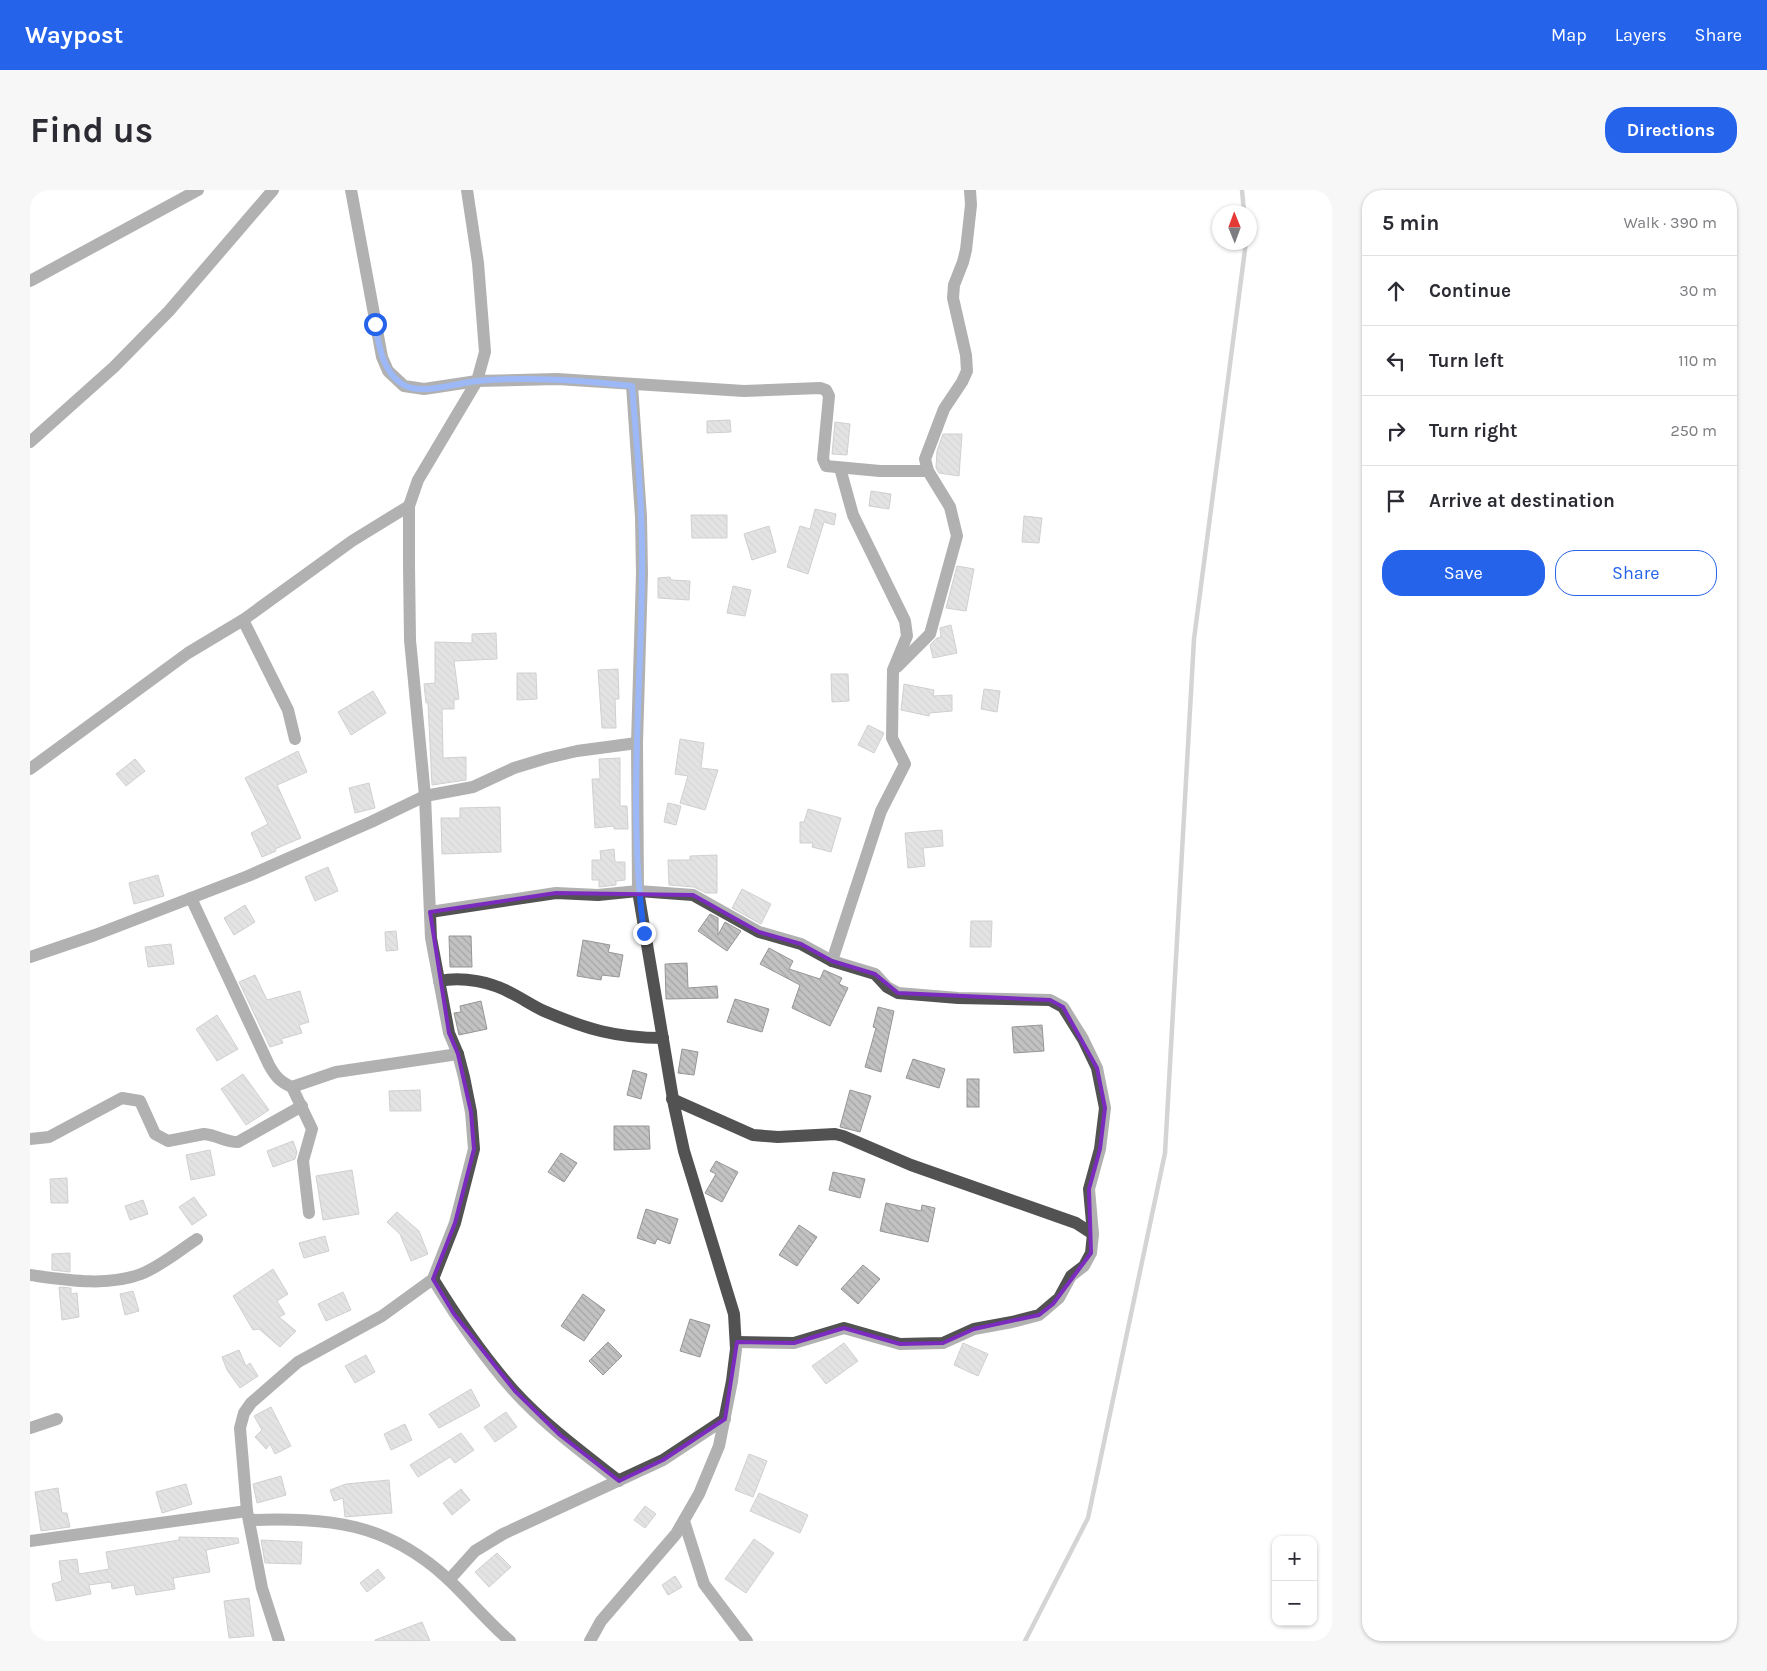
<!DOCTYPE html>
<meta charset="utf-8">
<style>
body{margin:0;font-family:Karla,sans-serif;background:#f7f7f7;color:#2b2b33}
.controls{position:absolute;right:15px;bottom:15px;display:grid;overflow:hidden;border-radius:10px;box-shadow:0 1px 4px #0004}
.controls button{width:45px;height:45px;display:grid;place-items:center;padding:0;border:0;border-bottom:1px solid #e1e1e2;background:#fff;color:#2b2b33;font:25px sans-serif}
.compass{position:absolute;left:1182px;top:15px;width:45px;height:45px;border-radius:50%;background:#fff;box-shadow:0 1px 4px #0004;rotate:359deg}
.stop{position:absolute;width:15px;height:15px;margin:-11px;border:4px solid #2563eb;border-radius:50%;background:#fff}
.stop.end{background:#2563eb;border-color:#fff;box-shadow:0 1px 5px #0008}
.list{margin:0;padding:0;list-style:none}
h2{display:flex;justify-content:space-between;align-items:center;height:65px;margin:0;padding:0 20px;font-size:21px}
h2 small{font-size:16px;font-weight:400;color:#7c7c81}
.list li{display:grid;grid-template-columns:32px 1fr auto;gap:15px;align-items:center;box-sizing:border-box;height:70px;padding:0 20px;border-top:1px solid #e1e1e2}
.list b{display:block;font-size:19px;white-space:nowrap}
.list em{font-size:16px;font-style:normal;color:#7c7c81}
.actions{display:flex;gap:10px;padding:15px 20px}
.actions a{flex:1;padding:11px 0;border:1px solid #2563eb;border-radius:20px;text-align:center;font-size:18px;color:#2563eb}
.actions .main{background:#2563eb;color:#fff}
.icon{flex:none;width:28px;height:28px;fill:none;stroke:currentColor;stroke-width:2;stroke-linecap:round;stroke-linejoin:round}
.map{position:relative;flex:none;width:1302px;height:1451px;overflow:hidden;border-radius:20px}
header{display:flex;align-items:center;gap:30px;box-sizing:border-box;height:70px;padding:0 25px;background:#2563eb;color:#fff}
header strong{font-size:24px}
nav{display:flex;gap:28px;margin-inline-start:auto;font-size:18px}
.intro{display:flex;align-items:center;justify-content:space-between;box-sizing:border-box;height:120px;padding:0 30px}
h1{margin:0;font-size:35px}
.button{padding:12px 22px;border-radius:20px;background:#2563eb;color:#fff;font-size:18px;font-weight:700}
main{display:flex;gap:30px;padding:0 30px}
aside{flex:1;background:#fff;border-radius:20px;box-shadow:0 1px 4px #0004}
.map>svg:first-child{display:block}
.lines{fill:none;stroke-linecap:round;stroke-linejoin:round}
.stream{stroke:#a0a0a0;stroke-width:4.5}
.building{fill:url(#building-back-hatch);stroke:#969696}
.minor{stroke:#525252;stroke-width:12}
.route{stroke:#2563eb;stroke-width:6}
.marked{fill:none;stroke:#7b2cbf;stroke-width:4;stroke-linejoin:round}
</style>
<header>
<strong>Waypost</strong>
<nav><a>Map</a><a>Layers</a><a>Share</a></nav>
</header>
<div class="intro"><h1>Find us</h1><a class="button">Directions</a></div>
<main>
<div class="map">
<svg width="1302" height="1451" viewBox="0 0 1302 1451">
<defs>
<pattern id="building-back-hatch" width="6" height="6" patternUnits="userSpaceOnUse" patternTransform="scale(1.25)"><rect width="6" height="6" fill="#c2c2c2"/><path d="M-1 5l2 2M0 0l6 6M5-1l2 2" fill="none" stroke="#a5a5a5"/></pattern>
</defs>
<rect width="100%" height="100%" fill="#fff"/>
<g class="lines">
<g class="stream">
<polyline points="1212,0 1214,22"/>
<polyline points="995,1451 1058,1328 1135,963 1164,449 1216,52"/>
</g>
</g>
<g class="building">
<polygon points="700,230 701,242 677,243 677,231"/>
<polygon points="805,232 820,234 817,265 802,264"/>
<polygon points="913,244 932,244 929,286 909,283 906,278 907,261"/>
<polygon points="841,301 861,304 859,319 839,316"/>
<polygon points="785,319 806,324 804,335 794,332 778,384 757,377 770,336 780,339"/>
<polygon points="661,325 697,325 697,348 662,348"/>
<polygon points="994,326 1012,328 1009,353 992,352"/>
<polygon points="739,336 746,362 722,370 714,344"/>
<polygon points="927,376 944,379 936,421 916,418"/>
<polygon points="640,387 641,390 660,391 659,410 628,408 628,388"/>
<polygon points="703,396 721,400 715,426 697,423"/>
<polygon points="921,435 927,463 903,468 900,455 907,448 911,447 910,438"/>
<polygon points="466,443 467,469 424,471 429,509 424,510 424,519 412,519 413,568 436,567 436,590 402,595 398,513 396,513 394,494 405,493 405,452 442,453 442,444"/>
<polygon points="588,479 589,509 585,509 586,538 572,538 568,480"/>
<polygon points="487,483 506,483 507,509 487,510"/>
<polygon points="801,484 818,484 819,511 802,512"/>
<polygon points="874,494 904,500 903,506 922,505 922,521 900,523 899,526 871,520"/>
<polygon points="954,499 970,501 967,522 951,519"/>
<polygon points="343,501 356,523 321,545 308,522"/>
<polygon points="838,535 854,543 844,563 828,555"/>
<polygon points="650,549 674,553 671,578 688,580 675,620 650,613 658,586 645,584"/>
<polygon points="268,561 277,582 247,595 271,648 245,659 246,661 232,667 221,643 238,634 215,588"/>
<polygon points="590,568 590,616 597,616 598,639 584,639 584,636 565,638 562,589 570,589 569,569"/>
<polygon points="105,569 115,581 96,596 86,584"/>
<polygon points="339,593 345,618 325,623 319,598"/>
<polygon points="638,613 651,616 646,635 634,632"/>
<polygon points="470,617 471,662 412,664 411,628 430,628 430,618"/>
<polygon points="778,619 811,628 801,662 782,657 783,653 770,653 770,632 774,632"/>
<polygon points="912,640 913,656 893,658 895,676 878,678 875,643"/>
<polygon points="584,659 585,672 595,672 595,690 586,691 586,695 569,697 569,690 562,690 562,670 571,670 570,661"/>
<polygon points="687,665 687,703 676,703 664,697 639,695 638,670 660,670 660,666"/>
<polygon points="298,677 308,701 285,711 275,687"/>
<polygon points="128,685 134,706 104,714 99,693"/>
<polygon points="712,699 741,714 731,734 702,718"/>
<polygon points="215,715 225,732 204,745 194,728"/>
<polygon points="680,724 688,728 688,745 695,732 711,741 697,761 668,741"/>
<polygon points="941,731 962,731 961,757 940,757"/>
<polygon points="366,741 368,760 356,761 355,742"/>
<polygon points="419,746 441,746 442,777 420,777"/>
<polygon points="553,750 580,755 578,762 593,765 589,787 572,785 571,790 547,786"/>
<polygon points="141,754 144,774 118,777 115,757"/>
<polygon points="739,758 763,771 759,779 790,789 794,780 812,788 809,794 818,798 800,836 762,818 770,795 730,774"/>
<polygon points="657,773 658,798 687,796 688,808 636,809 635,774"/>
<polygon points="225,785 237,810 270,801 279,832 269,835 272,843 251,849 253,853 240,857 209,792"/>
<polygon points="705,809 739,819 732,842 697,832"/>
<polygon points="451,811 457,839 429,845 424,823 431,822 430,816"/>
<polygon points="848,817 864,821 851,882 835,877 846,838 843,837"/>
<polygon points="187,825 208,859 187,871 166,839"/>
<polygon points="1012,835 1014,861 984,863 982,837"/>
<polygon points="652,859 668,862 664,885 648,883"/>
<polygon points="883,869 915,879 909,898 876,888"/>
<polygon points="603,880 617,884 611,909 597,905"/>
<polygon points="213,884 239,920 216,935 191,899"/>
<rect x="937" y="889" width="12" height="28"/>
<polygon points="390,900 391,921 360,921 359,901"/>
<polygon points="820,900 841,906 830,942 810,937"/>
<polygon points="584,936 619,936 620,959 584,960"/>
<polygon points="263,951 267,962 265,969 243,977 237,961"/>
<polygon points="180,960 185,985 161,990 156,965"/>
<polygon points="531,963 547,973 534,992 518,982"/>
<polygon points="686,971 708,982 692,1012 675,1003 686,984 680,981"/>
<polygon points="322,980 329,1024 293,1030 286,986"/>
<polygon points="803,982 835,989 830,1008 799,1000"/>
<polygon points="37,988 38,1013 21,1013 20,989"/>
<polygon points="164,1007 177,1025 162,1035 149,1017"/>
<polygon points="113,1010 118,1024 100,1030 95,1016"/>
<polygon points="856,1013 891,1021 892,1015 905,1018 898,1052 850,1041"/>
<polygon points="616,1019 648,1029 640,1054 627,1049 625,1054 607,1048"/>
<polygon points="367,1022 389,1041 398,1064 381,1071 370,1044 357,1032"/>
<polygon points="769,1035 787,1047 767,1076 749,1065"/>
<polygon points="295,1046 299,1061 274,1068 269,1053"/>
<polygon points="40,1063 40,1082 22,1080 22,1064"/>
<polygon points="833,1075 850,1089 828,1114 811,1099"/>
<polygon points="243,1079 258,1104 247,1111 255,1124 249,1127 266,1141 250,1157 229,1139 223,1140 203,1106"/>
<polygon points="29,1097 41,1098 41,1104 47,1103 49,1127 32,1130"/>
<polygon points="103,1101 109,1121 95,1125 90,1104"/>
<polygon points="313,1102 321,1120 296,1131 288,1114"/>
<polygon points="553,1104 575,1120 554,1151 531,1136"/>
<polygon points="660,1129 680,1135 670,1167 650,1161"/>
<polygon points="578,1152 592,1166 573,1185 559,1171"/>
<polygon points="814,1153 828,1171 796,1194 782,1176"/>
<polygon points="933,1153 958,1164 948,1186 924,1175"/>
<polygon points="209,1160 216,1176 220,1173 228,1186 210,1198 197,1180 192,1167"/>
<polygon points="336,1165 345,1182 325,1193 315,1176"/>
<polygon points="441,1199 450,1216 409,1238 399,1224"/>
<polygon points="241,1217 261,1256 245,1264 240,1254 236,1259 225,1247 232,1240 224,1226"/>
<polygon points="476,1222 487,1237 465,1252 454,1237"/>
<polygon points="375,1234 382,1250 361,1260 354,1244"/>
<polygon points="431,1243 444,1260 425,1273 420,1267 388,1287 380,1275"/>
<polygon points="719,1264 737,1271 723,1307 705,1300"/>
<polygon points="251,1286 256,1305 227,1313 223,1294"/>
<polygon points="359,1290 362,1323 315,1327 313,1308 304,1311 300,1300 316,1294"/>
<polygon points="156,1294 162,1314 132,1323 126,1302"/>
<polygon points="28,1298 32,1323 37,1323 40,1337 11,1341 5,1302"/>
<polygon points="431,1299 440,1310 422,1325 413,1313"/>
<polygon points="729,1303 778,1325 770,1343 720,1321"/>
<polygon points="615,1316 626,1324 615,1338 604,1330"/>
<polygon points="149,1347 208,1348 209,1353 176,1360 180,1382 143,1388 145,1399 106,1405 104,1395 82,1399 81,1392 59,1395 61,1404 26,1411 22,1394 32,1391 29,1371 47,1369 49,1384 79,1379 76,1362 149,1350"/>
<polygon points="724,1349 744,1363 716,1403 695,1389"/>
<polygon points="231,1350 272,1352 271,1374 235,1373"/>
<polygon points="467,1363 481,1377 459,1397 445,1382"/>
<polygon points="348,1379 355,1388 337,1402 330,1393"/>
<polygon points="645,1386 652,1397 638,1405 632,1395"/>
<polygon points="219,1408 224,1446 199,1448 194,1411"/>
<polygon points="392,1432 400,1451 345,1451 345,1450"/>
</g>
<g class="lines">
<g class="minor">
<polyline points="321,0 352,167 358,181 374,196 394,199 447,191 527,189 714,201 790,198 796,200 799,206 793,269 796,276 850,281 898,281"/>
<polyline points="0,91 168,0"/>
<polyline points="0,252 84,177 139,121 243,0"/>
<polyline points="213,430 258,520 265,549"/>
<polyline points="867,477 900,444 927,346 920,317 898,281 895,269 914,219 932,192 937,181 936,165 923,108 924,95 933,72 936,60 941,15 940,0"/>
<polyline points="0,579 158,463 213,430 322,351 379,316"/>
<path d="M161 708 239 875C245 886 250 892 262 897L306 882 428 864"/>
<polyline points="400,722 526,703 568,705 608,701 663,705 729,742 771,754 802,771 845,784 857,797 868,803 928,808 1020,810 1033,817 1053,849 1067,878 1075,918 1070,959 1059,999 1063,1044 1061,1063 1054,1076 1041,1086 1029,1108 1009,1125 982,1132 944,1139 913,1153 870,1154 814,1138 764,1153 706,1152"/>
<polyline points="0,767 65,745 218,686 341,632 395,606 443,597 484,578 517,568 547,561 607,553"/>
<polyline points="802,771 851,621 875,574 862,548 863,480 877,446 875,431 823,325 810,278"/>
<path d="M409 791C433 786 462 792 483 804 493 809 503 816 514 821 556 839 586 848 633 848"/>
<polyline points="262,897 282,939 273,971 279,1023"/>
<polyline points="642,909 723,945 748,947 805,944 813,946 881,975 1046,1033 1063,1044"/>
<path d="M0 949 19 947 92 908 110 911 125 944 138 951 174 944C187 945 195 952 208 952L272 916"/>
<path d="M0 1085C36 1090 77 1097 111 1084 131 1076 150 1060 167 1049"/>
<path d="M403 1089C427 1128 453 1166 484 1201 515 1235 553 1263 589 1291"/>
<polyline points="0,1238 27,1229"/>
<path d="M219 1330C299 1328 355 1331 418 1389 439 1409 458 1432 480 1451"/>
<polyline points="654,1331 674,1394 717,1451"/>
<polyline points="0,1351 217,1321"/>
<polyline points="419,1390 445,1361 473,1344 633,1270 695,1229"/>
<polyline points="249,1451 232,1398 217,1321 210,1238 214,1223 221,1213 268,1172 352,1126 403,1089 425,1033 444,959 441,922 434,887 428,864 419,843 401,748 395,606 380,450 379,376 379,316 388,290 447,191 455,162 448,73 437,0"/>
<polyline points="560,1451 571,1431 646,1344 669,1304 689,1256 702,1191 706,1159 704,1124 654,961 644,915 608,701 607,553 612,384 611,327 602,195"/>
</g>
</g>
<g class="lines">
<path class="route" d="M345 134C349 155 352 181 372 194 390 206 427 193 447 191 499 186 551 190 602 196 607 258 613 321 612 384 611 504 598 624 614 743"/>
</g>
<path d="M0 0H1302V1451H0ZM526 703 663 705 729 742 771 754 802 771 845 784 868 803 1020 810 1033 817 1067 878 1075 918 1070 959 1059 999 1061 1063 1023 1114 1009 1125 944 1139 913 1153 870 1154 814 1138 764 1153 707 1152 695 1229 633 1270 589 1291 530 1245 485 1201 424 1124 403 1089 425 1033 444 959 441 922 428 864 419 843 400 722Z" fill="#fff" fill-opacity=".55" fill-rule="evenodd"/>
<path class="marked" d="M526 703 663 705 729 742 771 754 802 771 845 784 868 803 1020 810 1033 817 1067 878 1075 918 1070 959 1059 999 1061 1063 1023 1114 1009 1125 944 1139 913 1153 870 1154 814 1138 764 1153 707 1152 695 1229 633 1270 589 1291 530 1245 485 1201 424 1124 403 1089 425 1033 444 959 441 922 428 864 419 843 400 722Z"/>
</svg>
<div class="controls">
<button>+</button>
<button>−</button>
</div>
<svg class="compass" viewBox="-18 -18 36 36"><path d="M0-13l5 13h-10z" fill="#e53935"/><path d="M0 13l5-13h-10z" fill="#7c7c81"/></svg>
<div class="stop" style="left:345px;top:134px"></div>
<div class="stop end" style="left:614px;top:743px"></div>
</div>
<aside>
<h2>5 min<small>Walk · 390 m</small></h2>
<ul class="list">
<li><svg class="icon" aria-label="ahead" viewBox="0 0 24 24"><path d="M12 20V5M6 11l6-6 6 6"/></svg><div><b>Continue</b></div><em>30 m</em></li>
<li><svg class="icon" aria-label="left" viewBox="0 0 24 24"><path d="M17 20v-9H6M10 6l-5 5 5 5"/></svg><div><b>Turn left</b></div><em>110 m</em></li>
<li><svg class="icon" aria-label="right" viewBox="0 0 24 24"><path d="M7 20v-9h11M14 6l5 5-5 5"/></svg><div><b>Turn right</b></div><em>250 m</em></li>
<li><svg class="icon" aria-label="arrive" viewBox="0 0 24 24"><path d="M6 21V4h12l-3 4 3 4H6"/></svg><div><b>Arrive at destination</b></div></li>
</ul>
<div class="actions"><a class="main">Save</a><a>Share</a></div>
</aside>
</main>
